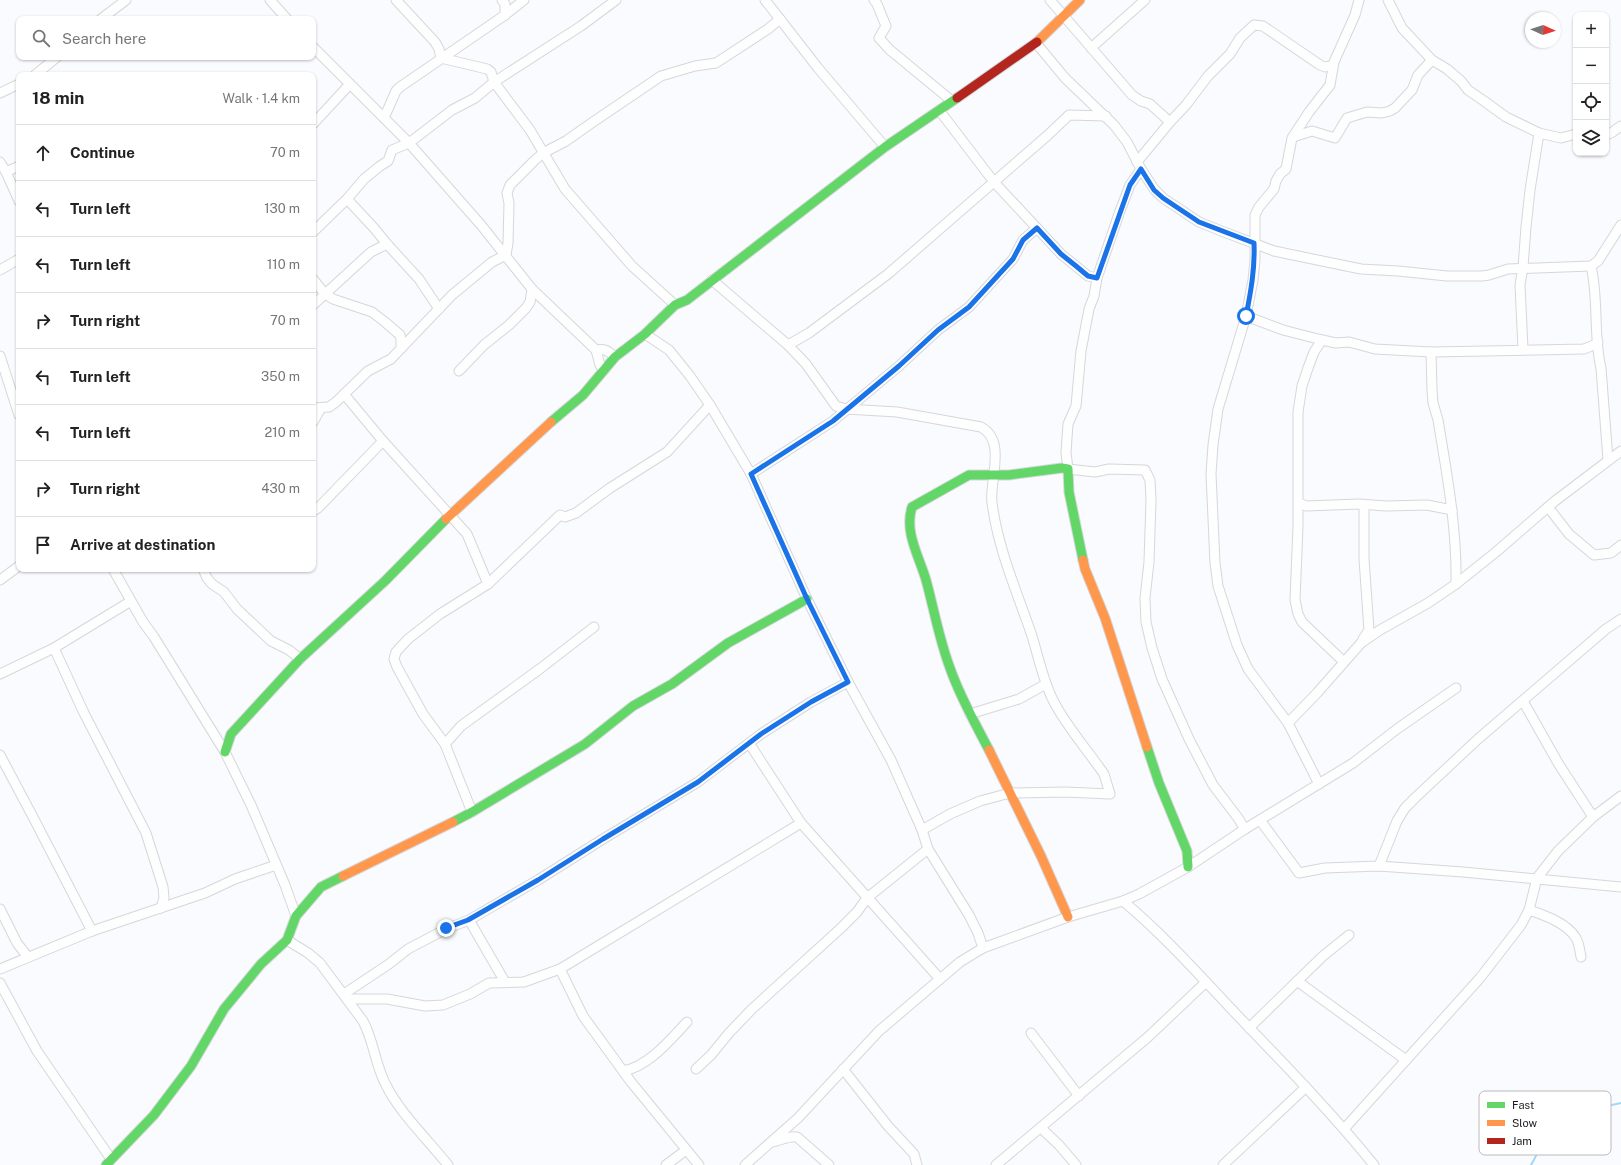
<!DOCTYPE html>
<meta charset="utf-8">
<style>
body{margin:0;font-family:"Public Sans",sans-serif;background:#f6f6f6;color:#222}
.controls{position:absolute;right:12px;top:12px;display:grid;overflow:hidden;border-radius:8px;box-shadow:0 1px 3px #0004}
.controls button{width:36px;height:36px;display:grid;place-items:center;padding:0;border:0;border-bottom:1px solid #e0e0e0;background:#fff;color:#222;font:20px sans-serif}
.compass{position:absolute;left:1525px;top:12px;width:36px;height:36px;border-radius:50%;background:#fff;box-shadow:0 1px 3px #0004;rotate:93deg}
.stop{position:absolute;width:12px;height:12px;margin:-9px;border:3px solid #1a73e8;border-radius:50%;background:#fff}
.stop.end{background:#1a73e8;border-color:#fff;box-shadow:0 1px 4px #0008}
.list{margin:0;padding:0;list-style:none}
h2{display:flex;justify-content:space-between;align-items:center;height:52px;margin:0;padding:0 16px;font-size:17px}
h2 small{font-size:13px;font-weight:400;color:#767676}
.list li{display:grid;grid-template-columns:26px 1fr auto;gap:12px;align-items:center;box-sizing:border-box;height:56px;padding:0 16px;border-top:1px solid #e0e0e0}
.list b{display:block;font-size:15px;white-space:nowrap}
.list em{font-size:13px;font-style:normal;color:#767676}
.icon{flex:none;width:22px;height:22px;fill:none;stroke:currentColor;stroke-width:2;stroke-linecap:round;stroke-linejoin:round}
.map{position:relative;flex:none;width:1621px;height:1165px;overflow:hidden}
.search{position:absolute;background:#fff;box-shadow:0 1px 3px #0004;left:16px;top:16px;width:300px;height:44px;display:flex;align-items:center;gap:10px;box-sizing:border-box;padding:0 14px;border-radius:8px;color:#767676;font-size:15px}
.panel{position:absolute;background:#fff;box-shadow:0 1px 3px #0004;left:16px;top:72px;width:300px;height:500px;border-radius:8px}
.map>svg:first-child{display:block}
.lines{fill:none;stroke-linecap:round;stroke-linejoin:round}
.stream{stroke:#a1d7f7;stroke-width:2}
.street-casing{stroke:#d5d7da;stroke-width:11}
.fast-casing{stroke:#d5d7da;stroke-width:11}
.slow-casing{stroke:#d5d7da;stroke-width:11}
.jam-casing{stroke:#d5d7da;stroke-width:11}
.street{stroke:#fefeff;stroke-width:9}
.fast{stroke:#63d668;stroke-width:9}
.slow{stroke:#ff974d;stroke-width:9}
.jam{stroke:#b3261e;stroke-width:9}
.route{stroke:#1a73e8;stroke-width:5}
.key{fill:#fff;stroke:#bababc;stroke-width:1}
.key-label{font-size:11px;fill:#181a1e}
</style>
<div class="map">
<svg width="1621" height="1165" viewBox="0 0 1621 1165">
<rect width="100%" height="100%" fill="#f9fbfe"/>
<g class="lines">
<path class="stream" d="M1531 1165C1540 1150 1545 1134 1553 1118L1621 1103"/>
<defs>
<g id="street">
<polyline points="270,0 287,19"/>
<polyline points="396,0 435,42 439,49 441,58 487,69 491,72 494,82 530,130 565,189 632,266 675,305"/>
<polyline points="502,0 505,4 505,15"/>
<polyline points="765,0 818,68 885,147"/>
<polyline points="874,0 877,4 886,26 879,38 890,50 952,101"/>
<polyline points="1050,0 1132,95 1141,101 1150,104 1170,122"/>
<polyline points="1388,0 1402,28 1432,60 1447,69 1461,81 1468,90 1484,101 1506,117 1539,133 1530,190 1526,227 1523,267 1520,285 1523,349"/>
<polyline points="101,19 126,0"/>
<polyline points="1036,43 1065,78 1114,125 1127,142 1141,169 1154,189 1163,198 1199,222 1224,232 1274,251 1361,269 1398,271 1447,276 1482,276 1489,275 1508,269 1591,266 1598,261 1621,225"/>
<polyline points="313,47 409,143 481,225 532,289 596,350 600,365 604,370"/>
<polyline points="1091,48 1145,0"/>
<polyline points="35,75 57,57"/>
<polyline points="0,93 19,84"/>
<polyline points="939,110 994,182 1061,254 1088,276 1097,278"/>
<polyline points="384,118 396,91 400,87 505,15 524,0"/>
<polyline points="313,124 350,84"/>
<polyline points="1539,133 1561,138 1576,134"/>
<polyline points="1606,135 1611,133 1621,126"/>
<polyline points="1293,137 1312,131 1335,138 1347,118 1367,112 1382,113 1390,111 1395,108 1412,90 1418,75 1432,60"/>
<polyline points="0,162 6,172 19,166"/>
<polyline points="1137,162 1170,122 1186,105 1208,76 1230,54 1240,38 1254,25 1263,26 1320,65 1325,67 1333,65"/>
<polyline points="1141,169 1130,185 1120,211 1097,278 1094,296 1089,309 1081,351 1076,406 1068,424 1066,452 1068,469 1095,472 1109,469 1145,470 1150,480 1151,500 1149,562 1145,598 1146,622 1152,648 1162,679 1189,739 1213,785 1238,818 1245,829"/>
<polyline points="6,172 19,201"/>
<polyline points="347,199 374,228 387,244 419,279 439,309"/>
<polyline points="313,232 347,199 364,179 380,166 388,161 392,150 409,143 452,110 475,98 494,82 581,26 616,0"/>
<path d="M1591 266C1599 300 1593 335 1601 368L1608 460"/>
<polyline points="0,270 19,259"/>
<polyline points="313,279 324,293 333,299 372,312 385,322 400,335 401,340 401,348"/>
<path d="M712 280 788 345 806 364 836 406 846 409 897 412 981 427C1007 441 989 480 992 503 998 549 1017 592 1032 636 1039 659 1043 681 1054 702 1066 725 1084 746 1099 767L1104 774 1110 794 1065 792 1010 793 980 801 950 814 922 830"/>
<polyline points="313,305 371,252 387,244"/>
<polyline points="1246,316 1283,330 1322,340 1336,343 1349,342 1375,349 1431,352 1584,349 1594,345 1598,342"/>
<polyline points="645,334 669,350 690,376 710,405 751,474 807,599 848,682 891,760 922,830 928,849 969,915 978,933 983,948"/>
<polyline points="1322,340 1314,352 1308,368 1302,386 1298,412 1298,526 1295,600 1298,614 1302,622 1344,662"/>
<polyline points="788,345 809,333 888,274 1048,135 1069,115 1106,116"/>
<path d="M596 350C605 348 608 351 615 357"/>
<path d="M1431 352 1432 390 1433 403 1438 420C1447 474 1457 528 1456 584"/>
<polyline points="0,356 19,415"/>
<polyline points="459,371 484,345 509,325 526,308 530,302 532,289"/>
<polyline points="344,394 383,441 467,534 488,584"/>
<polyline points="313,408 329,407 336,402 368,371 391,359 452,295 492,262 506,255 508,243 509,203 507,193 510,185 534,161 543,153 566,141 593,122 661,76 695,66 716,63 768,29 780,19"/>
<polyline points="313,422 321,408"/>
<polyline points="751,474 833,421 899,366 938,330 969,307 1013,259 1023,240 1037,228"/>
<polyline points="1299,503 1306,506 1359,504 1386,506 1427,505 1452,510"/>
<polyline points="1548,507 1569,534 1594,555 1611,553 1621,545"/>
<polyline points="313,511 318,508 383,441"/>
<polyline points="113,569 143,622 154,637 225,752 251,805 285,885 296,916"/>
<polyline points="203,569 207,578 212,584 224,592 237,609 271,641 289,650 300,659"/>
<polyline points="0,580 19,566"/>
<polyline points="1363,639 1369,630 1364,559 1364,505"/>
<polyline points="54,648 84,713 146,833 163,887 164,898 161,908"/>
<polyline points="0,674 54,648 131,601"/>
<polyline points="1523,701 1558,763 1593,817"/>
<polyline points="970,714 1019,699 1046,684"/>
<polyline points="1288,723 1317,693 1361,643 1380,630 1428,603 1456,584 1496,552 1555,501 1621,451"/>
<polyline points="749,743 801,823 940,979"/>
<polyline points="445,744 461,726 541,668 594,627"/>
<polyline points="0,755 34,819 92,931"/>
<polyline points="1319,784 1288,723 1248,669 1237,645 1218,586 1215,563 1211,474 1213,445 1218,409 1246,316 1253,280 1255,260 1255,215 1259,207 1274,189 1276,181 1280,174 1286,169 1292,138 1309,112 1330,85 1334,62 1355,15 1359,0"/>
<polyline points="472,812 445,744 423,714 397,667 394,659 396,652 408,639 440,614 488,584 560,515 565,517 576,513 610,488 667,452 710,405"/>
<polyline points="1260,820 1299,873 1325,868 1379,866 1463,872 1621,887"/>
<polyline points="1379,866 1397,821 1405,808 1416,797 1478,739 1606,629 1621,619"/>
<path d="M1123 901C1165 936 1201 977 1239 1017 1285 1065 1332 1113 1374 1165"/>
<polyline points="0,909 17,943 28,957"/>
<path d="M1529 910C1544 915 1567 923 1576 938 1579 943 1580 951 1581 957"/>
<polyline points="469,920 505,982"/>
<path d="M287 940 308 953 320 963 363 1021C374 1041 375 1065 386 1085 399 1112 429 1141 448 1165"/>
<polyline points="0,969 92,931 205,893 235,879 276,865"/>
<polyline points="560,969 583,1016 631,1082 699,1165"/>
<polyline points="1297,981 1406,1060"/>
<polyline points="0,983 37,1051 111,1159"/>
<polyline points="344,994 389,964 408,949 446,929 469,920 538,880 603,839 698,782 761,734 811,702 848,682"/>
<polyline points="347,999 387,999 425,1006 443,1005 470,994 489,983 524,982 560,969 801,823"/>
<polyline points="1249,1028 1323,956 1349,935"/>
<polyline points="1031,1033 1079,1096"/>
<polyline points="696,1069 711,1055 729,1033 752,1009 841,928 857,912 867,898 928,849"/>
<polyline points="843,1069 888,1126 914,1154 917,1165"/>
<path d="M623 1071C649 1066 669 1041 687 1022"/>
<polyline points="1041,1128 1059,1145 1076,1165"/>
<polyline points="1344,1129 1480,978 1521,925 1529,910 1537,878 1558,851 1593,817 1621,796"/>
<path d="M772 1142C780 1141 789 1135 797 1137L829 1165"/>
<polyline points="666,1165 686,1150"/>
<polyline points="745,1165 798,1118 879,1031 960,962 983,948 1068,917 1123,901 1139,894 1188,867 1245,829 1353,763 1397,729 1456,688"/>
<polyline points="996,1165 1148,1037 1206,982"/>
<polyline points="1223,1165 1306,1087"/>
</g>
<g id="fast">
<polyline points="551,422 583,395 615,357 645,334 675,305 687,300 885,147 957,98"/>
<polyline points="1147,747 1159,783 1187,851 1188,867"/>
<path d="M989 750C975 723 960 697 950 668 939 639 934 609 926 580 919 556 904 532 912 507L969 475H1009L1062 468 1068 469 1069 492 1083 560"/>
<polyline points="225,752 231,734 300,659 385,581 446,519"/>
<polyline points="453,822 472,812 585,744 633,706 672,684 728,643 807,599"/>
<polyline points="106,1165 154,1115 191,1066 224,1009 261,964 287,940 296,916 321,887 343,876"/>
</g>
<g id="slow">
<polyline points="1037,42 1080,0"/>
<polyline points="446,519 551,422"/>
<polyline points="1083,560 1085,569 1105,618 1147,747"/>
<polyline points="989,750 1041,856 1068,917"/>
<polyline points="343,876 453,822"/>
</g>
<polyline id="jam" points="957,98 1037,42"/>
</defs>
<use href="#street" class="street-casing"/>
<use href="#fast" class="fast-casing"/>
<use href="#slow" class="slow-casing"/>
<use href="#jam" class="jam-casing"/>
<use href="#street" class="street"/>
<use href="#fast" class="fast"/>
<use href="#slow" class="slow"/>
<use href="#jam" class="jam"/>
</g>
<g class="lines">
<path class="route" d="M446 928 468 920 538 880 603 839 698 782 761 734 811 702 848 682 807 599 751 474 833 421 899 366 938 330 969 307 1013 259 1023 240 1037 228 1061 254 1076 266 1088 276 1097 278 1130 185 1141 169 1154 190 1163 198 1199 222 1254 243C1255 268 1251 291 1246 316"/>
</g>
<rect x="1479" y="1091" width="132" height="64" rx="6" class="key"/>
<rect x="1487" y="1102" width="18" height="6" fill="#63d668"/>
<rect x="1487" y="1120" width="18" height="6" fill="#ff974d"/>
<rect x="1487" y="1138" width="18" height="6" fill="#b3261e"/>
<g class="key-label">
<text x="1512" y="1109">Fast</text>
<text x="1512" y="1127">Slow</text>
<text x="1512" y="1145">Jam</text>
</g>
</svg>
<div class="controls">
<button>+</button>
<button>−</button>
<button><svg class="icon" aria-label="locate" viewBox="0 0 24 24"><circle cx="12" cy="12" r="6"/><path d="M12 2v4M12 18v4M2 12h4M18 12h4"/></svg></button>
<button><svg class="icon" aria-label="layers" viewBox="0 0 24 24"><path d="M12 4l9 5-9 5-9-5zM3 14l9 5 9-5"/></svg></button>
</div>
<svg class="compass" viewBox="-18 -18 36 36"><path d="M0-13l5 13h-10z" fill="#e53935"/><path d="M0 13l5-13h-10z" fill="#767676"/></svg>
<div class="stop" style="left:1246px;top:316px"></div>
<div class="stop end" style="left:446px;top:928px"></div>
<div class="search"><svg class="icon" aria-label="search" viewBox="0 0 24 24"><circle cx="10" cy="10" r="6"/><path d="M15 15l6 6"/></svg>Search here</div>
<section class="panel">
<h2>18 min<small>Walk · 1.4 km</small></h2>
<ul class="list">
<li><svg class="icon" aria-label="ahead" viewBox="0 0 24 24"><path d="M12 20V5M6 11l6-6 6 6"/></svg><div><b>Continue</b></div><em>70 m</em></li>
<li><svg class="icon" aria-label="left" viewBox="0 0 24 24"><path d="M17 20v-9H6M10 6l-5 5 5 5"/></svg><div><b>Turn left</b></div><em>130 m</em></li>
<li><svg class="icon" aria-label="left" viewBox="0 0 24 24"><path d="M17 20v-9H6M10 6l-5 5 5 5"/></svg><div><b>Turn left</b></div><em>110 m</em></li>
<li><svg class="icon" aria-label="right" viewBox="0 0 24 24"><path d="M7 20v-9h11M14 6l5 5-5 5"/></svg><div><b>Turn right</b></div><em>70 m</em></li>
<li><svg class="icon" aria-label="left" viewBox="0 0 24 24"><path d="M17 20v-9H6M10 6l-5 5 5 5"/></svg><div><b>Turn left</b></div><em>350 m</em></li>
<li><svg class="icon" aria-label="left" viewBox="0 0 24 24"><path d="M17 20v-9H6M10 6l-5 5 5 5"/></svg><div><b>Turn left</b></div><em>210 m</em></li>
<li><svg class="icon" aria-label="right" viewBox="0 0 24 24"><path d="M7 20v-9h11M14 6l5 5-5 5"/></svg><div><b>Turn right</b></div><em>430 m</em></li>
<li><svg class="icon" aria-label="arrive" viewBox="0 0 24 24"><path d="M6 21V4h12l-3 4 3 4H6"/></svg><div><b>Arrive at destination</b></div></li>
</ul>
</section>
</div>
